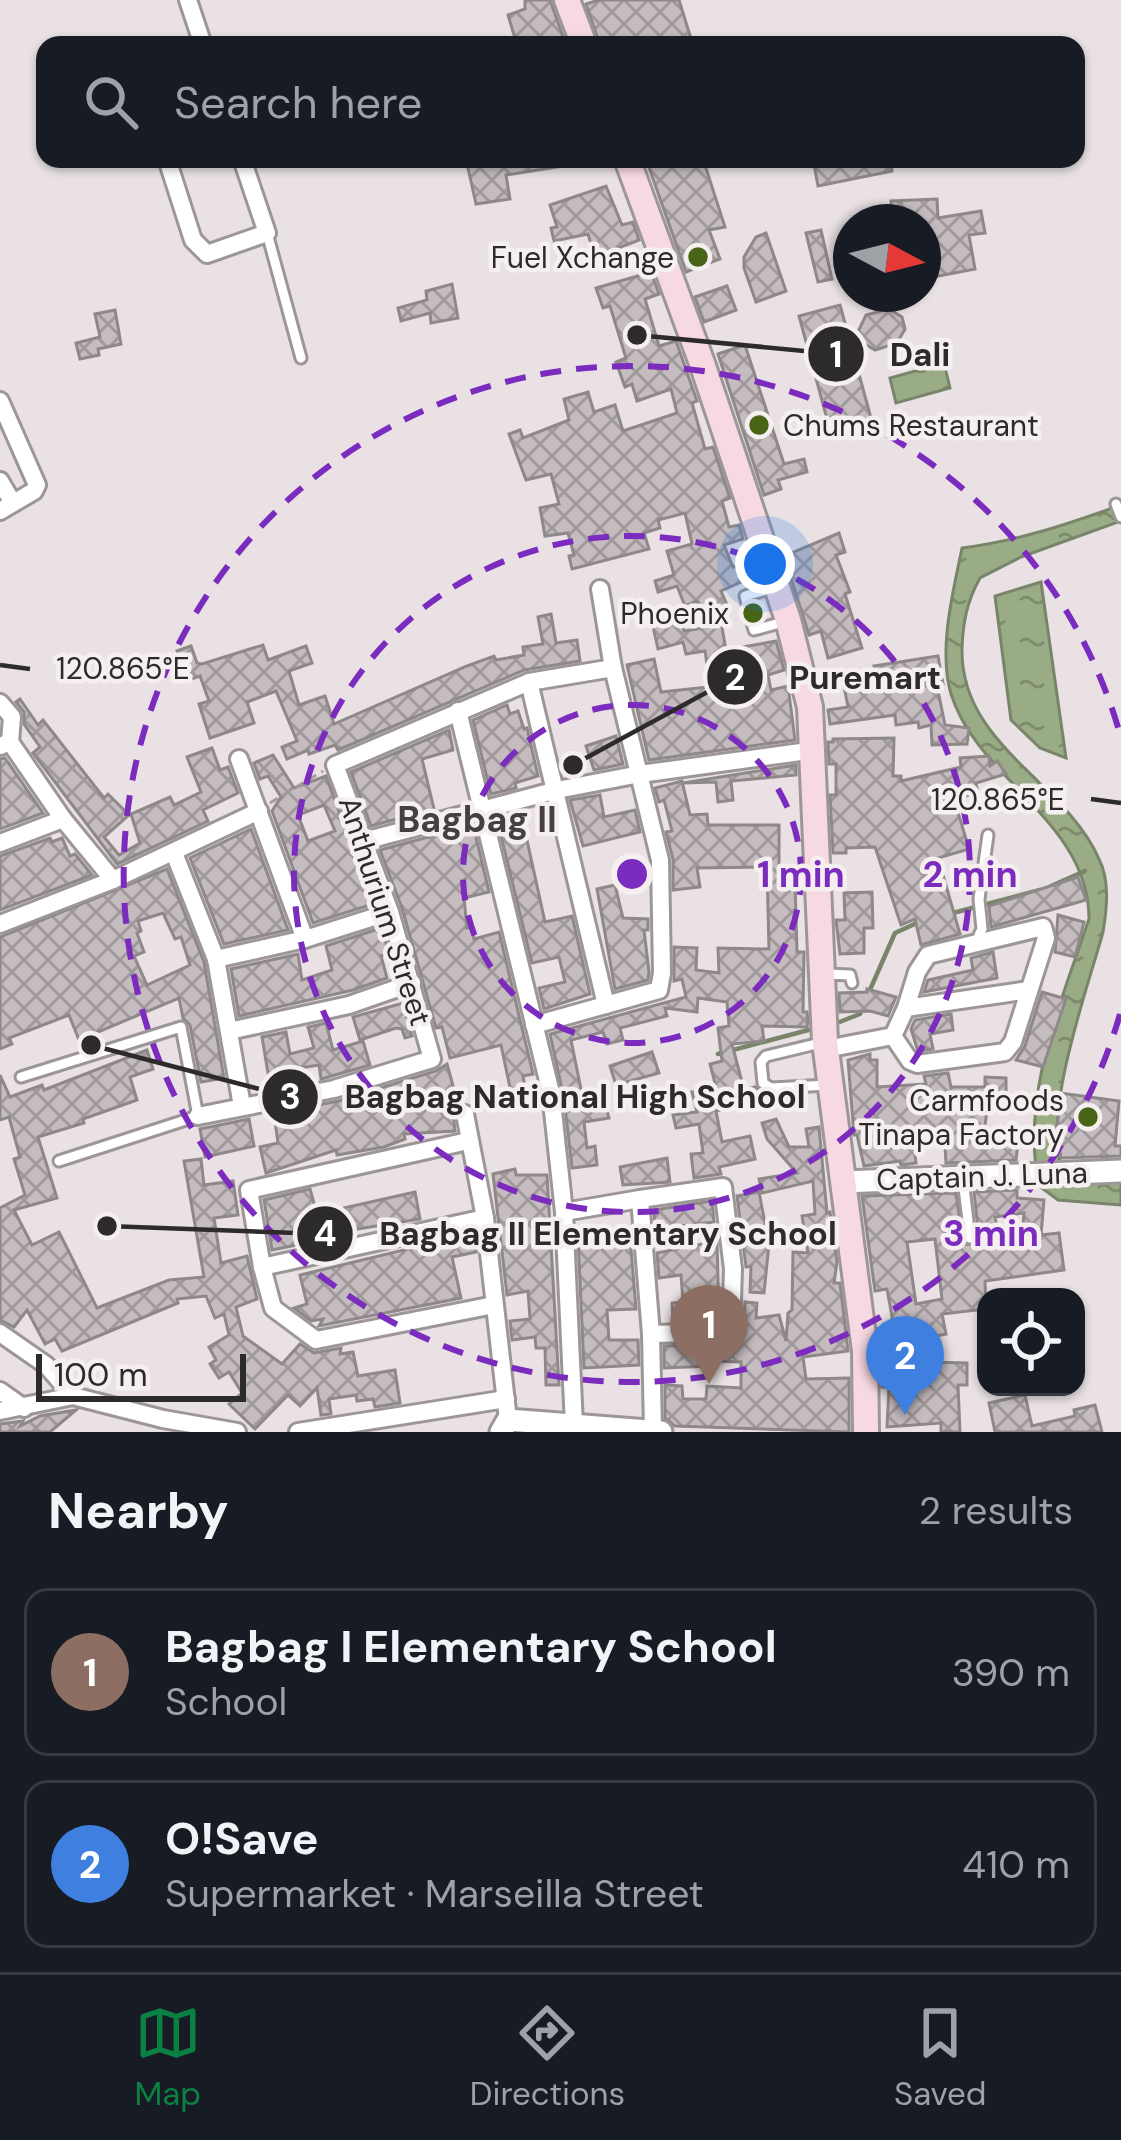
<!DOCTYPE html>
<meta charset="utf-8">
<style>
body{margin:0;font-family:"DM Sans",sans-serif;background:#20242c;color:#f1f3f6}
.controls{position:absolute;right:36px;bottom:36px;display:grid;overflow:hidden;border-radius:24px;box-shadow:0 3px 9px #0004}
.controls button{width:108px;height:108px;display:grid;place-items:center;padding:0;border:0;border-bottom:3px solid #363941;background:#171b24;color:#f1f3f6;font:60px sans-serif}
.compass{position:absolute;left:833px;top:204px;width:108px;height:108px;border-radius:50%;background:#171b24;box-shadow:0 3px 9px #0004;rotate:97deg}
.scale{position:absolute;left:36px;bottom:30px;width:210px;box-sizing:border-box;padding-left:12px;border:6px solid #2d2a2a;border-top:0;font-size:33px;line-height:42px;white-space:nowrap;color:#2d2a2a;-webkit-text-stroke:9px #f6eff0;paint-order:stroke}
.you{position:absolute;left:765px;top:564px;width:42px;height:42px;margin:-30px;border:9px solid #fff;border-radius:50%;background:#1a73e8;box-shadow:0 0 0 18px #1a73e833}
.badge{display:grid;place-items:center;width:78px;height:78px;border-radius:50%;background:#0b8043;color:#fff;font-size:39px;font-weight:700}
.pin{position:absolute;translate:-50% -99px;filter:drop-shadow(0 3px 6px #0008)}
.pin::after{content:'';position:absolute;top:63px;width:42px;height:36px;background:inherit;clip-path:polygon(0 0,100% 0,50% 100%)}
.list{margin:0;padding:0;list-style:none}
h2{display:flex;justify-content:space-between;align-items:center;height:156px;margin:0;padding:0 48px;font-size:51px}
h2 small{font-size:39px;font-weight:400;color:#9ea1a6}
.list li{display:grid;grid-template-columns:78px 1fr auto;gap:36px;align-items:center;box-sizing:border-box;height:168px;margin:0 24px 24px;padding:0 24px;border:3px solid #363941;border-radius:24px}
.list b{display:block;font-size:45px;white-space:nowrap}
.list p{margin:0;font-size:39px;white-space:nowrap;color:#9ea1a6}
.list em{font-size:39px;font-style:normal;color:#9ea1a6}
.icon{flex:none;width:66px;height:66px;fill:none;stroke:currentColor;stroke-width:2;stroke-linecap:round;stroke-linejoin:round}
.map{position:relative;flex:none;width:1121px;height:1432px;overflow:hidden}
.search{position:absolute;background:#171b24;box-shadow:0 3px 9px #0004;left:36px;right:36px;top:36px;height:132px;display:flex;align-items:center;gap:30px;box-sizing:border-box;padding:0 42px;border-radius:24px;color:#9ea1a6;font-size:45px}
.sheet{height:540px;background:#171b24}
nav{display:flex;justify-content:space-around;align-items:center;box-sizing:border-box;height:168px;border-top:3px solid #363941;background:#171b24;font-size:33px;color:#9ea1a6}
nav a{display:grid;justify-items:center;gap:6px}
nav .on{color:#0b8043}
.map>svg:first-child{display:block}
.water{fill:url(#water-ripples);stroke:#79856a;stroke-width:3}
.lines{fill:none;stroke-linecap:round;stroke-linejoin:round}
.stream{stroke:#79856a;stroke-width:4.5}
.building{fill:url(#building-cross-hatch);stroke:#8f8889;stroke-width:3;fill-rule:evenodd}
.service-casing{stroke:#9d9697;stroke-width:15}
.minor-casing{stroke:#9d9697;stroke-width:22}
.tertiary-casing{stroke:#9d9697;stroke-width:27}
.secondary-casing{stroke:#9d9697;stroke-width:30}
.path{stroke:#a39c9e;stroke-width:3;stroke-dasharray:9 6;stroke-linecap:butt}
.service{stroke:#fff;stroke-width:9}
.minor{stroke:#fff;stroke-width:16}
.tertiary{stroke:#fff;stroke-width:21}
.secondary{stroke:#f7d9e1;stroke-width:24}
.ticks{fill:none;stroke:#2d2a2a;stroke-width:4.5}
.ring{fill:none;stroke:#7b2cbf;stroke-width:6;stroke-dasharray:21 15}
.poi-dot{fill:#486517;stroke:#f6eff0;stroke-width:4.5}
.labels{text-anchor:middle;dominant-baseline:central;stroke-width:9;stroke-linejoin:round;paint-order:stroke}
.poi-label{font-size:30px;fill:#2d2a2a;stroke:#f6eff0;text-anchor:end}
.street-label{font-size:30px;fill:#2d2a2a;stroke:#f6eff0}
.quarter-label{font-size:36px;font-weight:bold;fill:#453f40;stroke:#f6eff0}
.ticks-label{font-size:30px;text-anchor:middle;fill:#2d2a2a;stroke:#f6eff0;stroke-width:9;stroke-linejoin:round;paint-order:stroke}
.centre{fill:#7b2cbf;stroke:#f6eff0;stroke-width:6}
.ring-label{font-size:36px;text-anchor:middle;font-weight:bold;fill:#7b2cbf;stroke:#f6eff0;stroke-width:9;stroke-linejoin:round;paint-order:stroke}
.leader{fill:none;stroke:#2d2a2a;stroke-width:4.5}
.callout-dot{fill:#2d2a2a;stroke:#f6eff0;stroke-width:4.5}
.mark-label{font-size:36px;text-anchor:middle;font-weight:bold;fill:#fff}
.callout-label{font-size:33px;text-anchor:middle;font-weight:bold;fill:#2d2a2a;stroke:#f6eff0;stroke-width:9;stroke-linejoin:round;paint-order:stroke}
</style>
<div class="map">
<svg width="1121" height="1432" viewBox="0 0 1121 1432">
<defs>
<pattern id="water-ripples" width="26" height="14" patternUnits="userSpaceOnUse" patternTransform="scale(3)"><rect width="26" height="14" fill="#9aac86"/><path d="M2 4q2-2 4 0t4 0M15 11q2-2 4 0t4 0" fill="none" stroke="#7e8c6e"/></pattern>
<pattern id="building-cross-hatch" width="8" height="8" patternUnits="userSpaceOnUse" patternTransform="scale(3)"><rect width="8" height="8" fill="#c4bcbe"/><path d="M0 0l8 8M0 8l8-8" fill="none" stroke="#a0999b"/></pattern>
</defs>
<rect width="100%" height="100%" fill="#e9e1e3"/>
<g class="water">
<polygon points="944,363 950,388 896,403 890,378"/>
<path d="M1121 505V521L1021 557 980 578C967 601 963 622 962 648 960 745 1064 780 1099 859 1110 881 1107 908 1103 932 1088 988 1032 1138 1070 1183L1121 1181V1205L1058 1200 1039 1186C1020 1097 1061 1002 1089 919 1089 821 978 780 951 694 938 649 953 593 962 548 1018 541 1068 524 1121 505Z"/>
<polygon points="1041,582 1066,758 1040,748 1011,720 995,596"/>
</g>
<g class="lines">
<g class="stream">
<polyline points="1051,886 1085,871"/>
<polyline points="953,913 1040,890"/>
<polyline points="869,992 895,933 919,922"/>
<polyline points="837,1023 860,1014 862,1008"/>
<polyline points="718,1054 816,1028"/>
</g>
</g>
<g class="building">
<polygon points="525,0 550,0 566,45 517,45 508,15 525,9"/>
<polygon points="599,0 679,0 693,45 600,45 586,4"/>
<polygon points="466,159 570,159 570,165 506,175 510,199 476,204"/>
<polygon points="646,159 703,159 725,227 709,230 720,259 686,272"/>
<polygon points="813,159 890,159 892,171 818,186"/>
<polygon points="606,186 622,225 633,222 639,240 595,257 588,234 554,241 551,228 557,227 550,205"/>
<polygon points="937,199 938,218 981,211 985,233 969,235 975,269 923,279 923,268 934,266 926,222 891,222 891,201"/>
<polygon points="821,230 832,279 818,282 806,233"/>
<polygon points="766,233 786,291 756,302 744,268 744,257 756,237"/>
<polygon points="651,272 659,294 645,299 659,346 676,341 697,401 692,403 705,449 713,447 730,498 722,501 729,527 739,525 743,539 724,545 733,567 749,560 755,576 721,591 728,607 719,611 726,650 776,641 784,670 768,675 771,690 788,686 795,740 649,760 627,665 654,659 661,692 708,687 709,678 705,651 686,654 683,642 658,649 652,622 680,615 684,631 709,627 697,601 685,606 677,586 658,592 655,581 674,575 667,551 692,544 685,513 658,520 660,528 644,533 649,549 572,569 569,556 574,555 568,533 545,536 540,508 559,504 551,474 526,480 509,434 520,430 523,438 569,420 564,399 588,392 594,412 615,405 623,431 677,413 671,389 637,401 632,384 625,387 616,362 626,358 610,306 603,308 596,288"/>
<polygon points="452,284 458,318 431,323 430,313 401,321 398,308 427,300 426,291"/>
<polygon points="727,286 736,310 704,322 695,297"/>
<polygon points="840,305 871,418 830,430 799,316"/>
<polygon points="889,309 902,317 905,329 897,343 875,350 855,338 866,315"/>
<polygon points="115,310 121,344 98,349 99,355 80,359 76,343 100,337 95,314"/>
<polygon points="745,345 784,464 804,459 807,472 778,480 781,489 764,495 718,354"/>
<polygon points="839,533 845,552 836,555 850,592 845,594 862,648 828,658 821,631 809,635 784,556"/>
<polygon points="551,614 556,643 577,640 580,661 524,670 338,750 335,745 309,754 308,750 287,759 282,747 297,741 276,691 247,702 254,723 210,738 199,704 209,701 200,676 188,680 177,651 191,646 197,663 202,664 263,645 268,660 306,646 312,663 289,671 299,705 325,696 334,724 467,666 494,656 496,660 524,655 523,647 543,644 538,617"/>
<polygon points="938,656 943,684 937,686 945,725 969,728 967,744 932,745 931,725 919,728 918,722 896,725 895,715 830,724 828,710 848,707 842,676 875,670 874,666"/>
<polygon points="20,699 38,725 43,720 104,798 108,794 129,815 104,837 119,855 140,843 131,814 170,797 174,805 201,792 187,757 212,748 220,770 228,767 238,793 203,810 208,821 117,864 33,753 40,747 24,724 24,712 16,702"/>
<polygon points="507,705 510,714 518,711 524,729 527,728 538,776 515,783 516,788 491,794 473,720"/>
<polygon points="449,730 453,750 422,759 434,809 371,826 351,772"/>
<polygon points="616,736 623,764 594,770 586,746"/>
<polygon points="894,738 893,776 901,776 901,781 961,767 960,758 989,756 990,766 997,761 1006,774 976,783 978,793 954,799 969,849 938,858 960,934 921,945 915,919 901,925 875,847 846,848 846,853 833,853 830,795 836,795 836,764 829,764 828,742 833,742 833,739"/>
<path d="M273 755 294 788 326 776 373 904 313 923 272 811 281 797 268 776 260 779 254 763ZM324 805 335 831 308 841 298 815Z"/>
<polygon points="5,758 43,813 0,829 0,759"/>
<polygon points="796,765 796,775 731,781 733,800 718,802 716,782 683,783"/>
<polygon points="682,781 690,815 707,814 708,825 779,825 779,884 795,883 797,952 804,952 803,1012 807,1012 808,1022 807,1027 762,1026 764,1041 732,1044 744,1090 755,1087 770,1097 716,1111 722,1142 750,1136 755,1159 719,1167 721,1174 694,1178 691,1154 703,1153 699,1124 676,1128 673,1115 697,1112 692,1092 716,1087 710,1064 722,1061 718,1028 729,1026 727,1002 698,998 697,1012 665,1008 667,1016 620,1028 623,1040 607,1044 603,1032 571,1040 582,1094 564,1098 550,1034 686,997 682,979 674,981 674,947 697,948 696,970 719,973 718,948 769,949 767,867 697,868 700,887 673,890 673,859 666,832 672,831 664,800 659,802 655,788"/>
<polygon points="600,795 604,817 635,810 640,832 583,846 570,800"/>
<polygon points="521,813 545,922 572,916 590,994 544,1009 539,988 565,982 559,957 532,963 497,819"/>
<polygon points="473,825 489,892 464,898 467,928 472,927 474,939 499,932 533,1074 523,1076 527,1099 513,1102 501,1045 450,1058 442,1027 436,1028 402,908 380,850"/>
<polygon points="251,829 288,930 224,944 190,858"/>
<polygon points="50,838 52,842 62,838 70,856 75,854 92,875 0,910 0,856"/>
<path d="M167 869 204 962 224 1078 201 1082 190 1025 183 1018 179 998 79 1040 69 1015 9 1038 12 1044 0 1049V937ZM163 913 175 939 181 937 190 965 147 985 134 956 144 952 137 933 141 931 138 921Z"/>
<polygon points="1078,877 1086,900 991,927 989,906"/>
<polygon points="615,885 623,918 648,919 648,930 644,930 649,972 648,980 615,989 597,889"/>
<polygon points="872,892 873,928 864,928 864,953 840,954 836,920 845,920 844,893"/>
<polygon points="1058,915 1084,922 1075,957 1055,952"/>
<polygon points="381,928 389,953 381,956 387,978 353,990 239,1016 231,969 298,954 302,980 332,970 326,946"/>
<polygon points="993,952 997,978 924,992 928,980 973,970 971,958"/>
<polygon points="867,989 896,997 888,1016 870,1011 840,1012 839,993 867,992"/>
<polygon points="1042,992 1066,999 1043,1067 1016,1060 1025,1046"/>
<polygon points="403,1003 412,1036 405,1038 402,1029 396,1028 360,1040 353,1017"/>
<polygon points="951,1014 953,1030 930,1034 933,1049 918,1051 911,1029 915,1020"/>
<polygon points="326,1023 333,1050 363,1041 370,1065 321,1079 319,1065 268,1073 262,1037 286,1032 290,1054 314,1048 308,1027"/>
<polygon points="147,1050 153,1069 130,1077 137,1100 83,1119 84,1123 38,1137 57,1198 14,1210 32,1245 59,1232 97,1308 169,1280 204,1277 184,1161 201,1159 204,1185 233,1181 238,1215 214,1218 221,1263 247,1256 257,1299 236,1307 243,1336 282,1364 300,1344 314,1353 341,1348 340,1354 353,1352 358,1376 395,1370 400,1403 375,1407 373,1399 357,1401 356,1395 329,1399 331,1414 321,1415 317,1388 300,1406 288,1395 255,1429 229,1404 242,1393 229,1372 219,1378 210,1364 216,1360 209,1347 229,1335 224,1314 215,1318 206,1296 177,1299 178,1303 62,1351 55,1339 45,1344 27,1310 14,1327 0,1320 0,1208 25,1195 14,1159 20,1157 9,1117 0,1120 0,1075 10,1097 42,1085 44,1090"/>
<polygon points="652,1052 659,1073 616,1085 610,1066"/>
<polygon points="870,1054 870,1060 877,1060 877,1087 926,1084 924,1076 948,1073 951,1087 985,1087 985,1077 1006,1078 1006,1097 989,1097 983,1139 1018,1143 1016,1160 946,1163 944,1130 912,1130 916,1163 901,1165 900,1161 864,1166 857,1135 854,1135 848,1060"/>
<polygon points="447,1064 458,1104 453,1111 455,1131 404,1134 405,1139 384,1147 337,1155 336,1150 266,1173 260,1147 278,1143 274,1114 338,1101 436,1071"/>
<polygon points="1060,1093 1119,1101 1115,1146 1121,1146 1121,1156 1061,1158 1057,1132"/>
<polygon points="605,1104 609,1118 584,1122 587,1148 595,1146 597,1165 572,1168 565,1107 583,1106 583,1110"/>
<polygon points="249,1119 254,1146 205,1157 200,1129"/>
<polygon points="776,1119 789,1147 809,1147 806,1129 819,1127 827,1213 830,1212 837,1262 834,1283 840,1283 848,1351 803,1357 806,1379 849,1378 849,1432 675,1426 665,1418 665,1385 682,1386 683,1399 706,1399 707,1386 741,1388 741,1362 711,1361 711,1366 664,1368 664,1346 736,1343 744,1334 745,1302 757,1303 756,1318 779,1315 786,1341 788,1313 792,1310 793,1252 808,1253 802,1216 815,1214 813,1181 762,1193 759,1179 797,1173 767,1139 762,1123"/>
<polygon points="667,1158 670,1182 623,1185 620,1167"/>
<polygon points="515,1169 516,1175 547,1175 559,1385 546,1385 545,1348 536,1348 535,1337 512,1340 510,1321 530,1319 528,1291 507,1295 493,1174"/>
<polygon points="310,1189 317,1214 415,1192 420,1219 345,1231 346,1235 272,1250 264,1200"/>
<path d="M1017 1190V1198L1044 1200 1041 1235 1059 1233 1064 1270 985 1281 986 1309 942 1314 946 1334 897 1344 887 1289 875 1291 862 1196 956 1193 963 1244 1000 1246 1022 1238 1024 1213 995 1217 997 1228 978 1229 974 1192ZM935 1239 942 1299 916 1304 907 1242Z"/>
<polygon points="759,1192 769,1244 764,1293 750,1292 751,1266 746,1267 737,1196"/>
<polygon points="712,1201 714,1222 655,1229 654,1210"/>
<polygon points="474,1233 476,1252 452,1257 461,1298 319,1326 323,1319 311,1321 294,1308 307,1304 300,1275"/>
<polygon points="630,1237 636,1309 607,1310 609,1340 638,1340 639,1365 584,1368 578,1238"/>
<polygon points="717,1241 719,1320 673,1321 672,1303 683,1302 681,1275 659,1278 657,1253"/>
<polygon points="926,1362 967,1363 967,1385 958,1385 960,1432 941,1432 941,1423 887,1427 889,1387 882,1387 882,1366 926,1366"/>
<polygon points="1025,1395 1032,1426 1075,1416 1074,1410 1095,1405 1102,1432 995,1432 989,1403"/>
<polygon points="76,1410 50,1432 0,1432 0,1424 23,1421 20,1426 40,1416"/>
</g>
<g class="lines">
<defs>
<g id="service">
<polyline points="267,233 301,358"/>
<polyline points="1116,504 1121,517"/>
<polyline points="777,587 745,596 754,630 787,621"/>
<polyline points="979,935 982,929 979,899 988,835"/>
<polyline points="827,974 850,975 852,983"/>
<polyline points="820,1043 766,1056 761,1062 763,1083 771,1088 829,1085"/>
<polyline points="21,1077 181,1027 198,1116 59,1161"/>
<polyline points="963,1179 970,1238 1000,1237"/>
</g>
<g id="minor">
<polyline points="188,0 203,45"/>
<polyline points="167,159 193,240 207,254 267,233 242,159"/>
<polyline points="0,401 37,485 34,491 0,511"/>
<polyline points="0,481 13,503"/>
<polyline points="529,682 606,1005"/>
<polyline points="0,703 12,717 10,742"/>
<polyline points="458,711 551,1093 564,1212 574,1425"/>
<polyline points="0,746 10,742 63,819 0,843"/>
<polyline points="239,759 305,939"/>
<polyline points="63,819 113,880"/>
<polyline points="364,841 557,790 640,774 815,750"/>
<polyline points="174,853 216,959 242,1106"/>
<polyline points="0,924 113,880 259,811"/>
<polyline points="216,959 305,939 390,912"/>
<polyline points="534,1025 659,990 662,973 660,860 613,668 600,589"/>
<polyline points="229,1031 349,1005 412,983"/>
<polyline points="893,1036 910,1061 917,1064 1005,1052 1013,1042 1046,938 1043,927 928,955 917,972 906,1008"/>
<polyline points="826,1049 893,1036 906,1008 1029,990"/>
<polyline points="465,1114 485,1218 508,1420"/>
<polyline points="198,1116 334,1089 432,1059 390,912 335,765 529,682 613,668"/>
<polyline points="468,1141 249,1190 262,1267 273,1308 316,1340 494,1305"/>
<polyline points="564,1212 640,1199"/>
<polyline points="262,1267 485,1218"/>
<polyline points="0,1333 46,1365 73,1396"/>
<polyline points="651,1334 731,1332 733,1269 723,1187 640,1199 651,1334 653,1431"/>
<polyline points="0,1391 24,1408"/>
<polyline points="0,1411 73,1396 163,1419 237,1432"/>
<polyline points="298,1432 506,1399"/>
</g>
<g id="tertiary">
<polyline points="843,1182 1121,1171"/>
<polyline points="501,1432 508,1420 661,1432"/>
</g>
<g id="secondary">
<polyline points="567,0 584,45"/>
<polyline points="627,159 703,366 788,620 810,707 825,1042 865,1351 866,1432"/>
</g>
</defs>
<use href="#service" class="service-casing"/>
<use href="#minor" class="minor-casing"/>
<use href="#tertiary" class="tertiary-casing"/>
<use href="#secondary" class="secondary-casing"/>
<polyline class="path" points="270,803 323,771"/>
<use href="#service" class="service"/>
<use href="#minor" class="minor"/>
<use href="#tertiary" class="tertiary"/>
<use href="#secondary" class="secondary"/>
</g>
<path class="ticks" d="M0 665 30 669M1091 799 1121 803"/>
<g class="ring">
<circle cx="632" cy="874" r="169"/>
<circle cx="632" cy="874" r="338"/>
<path d="M1120 1014A508 508 0 1 1 1120 734"/>
</g>
<g class="poi-dot">
<circle cx="698" cy="257" r="12"/>
<circle cx="759" cy="425" r="12"/>
<circle cx="753" cy="613" r="12"/>
<circle cx="1088" cy="1117" r="12"/>
</g>
<g class="labels">
<g class="poi-label">
<text x="674" y="257">Fuel Xchange</text>
<text x="783" y="425" text-anchor="start">Chums Restaurant</text>
<text x="729" y="613">Phoenix</text>
<text x="1064" y="1100">Carmfoods<tspan x="1064" dy="34">Tinapa Factory</tspan></text>
</g>
<g class="street-label">
<text transform="translate(385 911) rotate(72)">Anthurium Street</text>
<text transform="translate(982 1176) rotate(-2)">Captain J. Luna</text>
</g>
<g class="quarter-label">
<text x="477" y="819">Bagbag II</text>
</g>
</g>
<g class="ticks-label">
<text x="123" y="679">120.865°E</text>
<text x="998" y="810">120.865°E</text>
</g>
<circle cx="632" cy="874" r="18" class="centre"/>
<g class="ring-label">
<text x="801" y="887">1 min</text>
<text x="970" y="887">2 min</text>
<text x="991" y="1246">3 min</text>
</g>
<path class="leader" d="M637 335L836 354M573 765L735 677M91 1045L290 1097M107 1226L325 1234"/>
<g class="callout-dot">
<circle cx="637" cy="335" r="12"/>
<circle cx="573" cy="765" r="12"/>
<circle cx="91" cy="1045" r="12"/>
<circle cx="107" cy="1226" r="12"/>
<circle cx="836" cy="354" r="30"/>
<circle cx="735" cy="677" r="30"/>
<circle cx="290" cy="1097" r="30"/>
<circle cx="325" cy="1234" r="30"/>
</g>
<g class="mark-label">
<text x="836" y="367">1</text>
<text x="735" y="690">2</text>
<text x="290" y="1109">3</text>
<text x="325" y="1246">4</text>
</g>
<g class="callout-label">
<text x="920" y="366">Dali</text>
<text x="865" y="689">Puremart</text>
<text x="575" y="1108">Bagbag National High School</text>
<text x="608" y="1245">Bagbag II Elementary School</text>
</g>
</svg>
<div class="controls">
<button><svg class="icon" aria-label="locate" viewBox="0 0 24 24"><circle cx="12" cy="12" r="6"/><path d="M12 2v4M12 18v4M2 12h4M18 12h4"/></svg></button>
</div>
<svg class="compass" viewBox="-18 -18 36 36"><path d="M0-13l5 13h-10z" fill="#e53935"/><path d="M0 13l5-13h-10z" fill="#9ea1a6"/></svg>
<div class="scale">100 m</div>
<div class="you"></div>
<div class="pin badge" style="left:709px;top:1384px;background:#8d6e63">1</div>
<div class="pin badge" style="left:905px;top:1415px;background:#3f7fe0">2</div>
<div class="search"><svg class="icon" aria-label="search" viewBox="0 0 24 24"><circle cx="10" cy="10" r="6"/><path d="M15 15l6 6"/></svg>Search here</div>
</div>
<section class="sheet">
<h2>Nearby<small>2 results</small></h2>
<ul class="list">
<li><span class="badge" style="background:#8d6e63">1</span><div><b>Bagbag I Elementary School</b><p>School</p></div><em>390 m</em></li>
<li><span class="badge" style="background:#3f7fe0">2</span><div><b>O!Save</b><p>Supermarket · Marseilla Street</p></div><em>410 m</em></li>
</ul>
</section>
<nav>
<a class="on"><svg class="icon" aria-label="map" viewBox="0 0 24 24"><path d="M3 6l6-2 6 2 6-2v14l-6 2-6-2-6 2zM9 4v14M15 6v14"/></svg>Map</a>
<a><svg class="icon" aria-label="directions" viewBox="0 0 24 24"><path d="M12 3l9 9-9 9-9-9zM9 14v-3h6M13 9l2 2-2 2"/></svg>Directions</a>
<a><svg class="icon" aria-label="saved" viewBox="0 0 24 24"><path d="M7 4h10v16l-5-4-5 4z"/></svg>Saved</a>
</nav>
